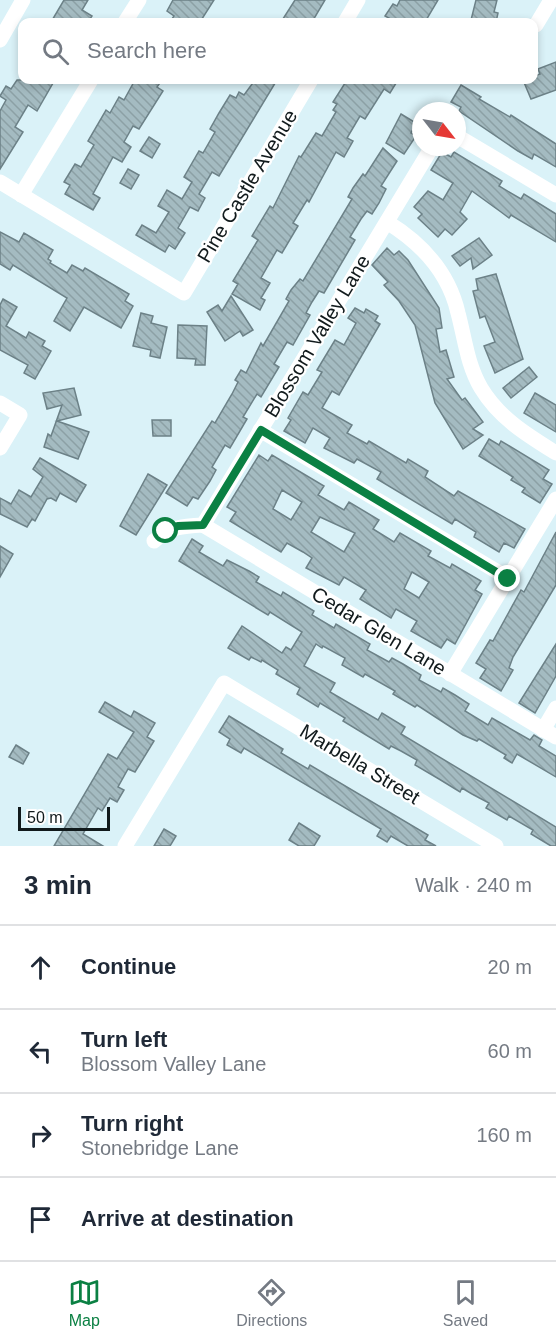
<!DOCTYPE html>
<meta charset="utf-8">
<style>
body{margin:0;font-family:Helvetica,sans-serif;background:#f6f6f7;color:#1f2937}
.compass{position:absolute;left:412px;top:102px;width:54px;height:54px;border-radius:50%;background:#fff;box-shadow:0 3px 9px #0003;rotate:121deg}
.scale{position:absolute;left:18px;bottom:15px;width:92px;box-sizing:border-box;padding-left:6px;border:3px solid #111a1c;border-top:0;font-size:16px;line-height:21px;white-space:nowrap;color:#111a1c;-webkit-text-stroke:4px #fff;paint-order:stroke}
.stop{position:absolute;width:18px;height:18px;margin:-14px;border:4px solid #0b8043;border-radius:50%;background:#fff}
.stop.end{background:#0b8043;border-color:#fff;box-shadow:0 2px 6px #0008}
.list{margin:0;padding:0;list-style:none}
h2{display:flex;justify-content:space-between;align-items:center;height:78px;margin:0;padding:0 24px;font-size:26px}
h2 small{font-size:20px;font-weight:400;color:#747a83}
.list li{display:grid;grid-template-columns:39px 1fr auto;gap:18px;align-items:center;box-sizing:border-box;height:84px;padding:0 24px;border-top:2px solid #e0e1e3}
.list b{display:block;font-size:22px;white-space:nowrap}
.list p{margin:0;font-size:20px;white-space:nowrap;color:#747a83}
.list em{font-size:20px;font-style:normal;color:#747a83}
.icon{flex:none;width:33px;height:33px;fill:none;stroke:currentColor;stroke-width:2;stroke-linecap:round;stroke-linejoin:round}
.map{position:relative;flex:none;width:556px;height:846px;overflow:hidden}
.search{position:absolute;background:#fff;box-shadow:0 3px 9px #0003;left:18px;right:18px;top:18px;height:66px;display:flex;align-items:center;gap:15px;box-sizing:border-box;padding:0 21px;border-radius:12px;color:#747a83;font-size:22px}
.sheet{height:414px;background:#fff}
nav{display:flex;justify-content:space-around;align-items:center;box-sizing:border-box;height:84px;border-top:2px solid #e0e1e3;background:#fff;font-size:16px;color:#747a83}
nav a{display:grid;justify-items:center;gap:3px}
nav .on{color:#0b8043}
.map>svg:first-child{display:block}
.building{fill:url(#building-back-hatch);stroke:#6c8187;stroke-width:1.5;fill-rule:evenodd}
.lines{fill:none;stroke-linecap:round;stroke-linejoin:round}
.minor{stroke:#fff;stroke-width:15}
.route{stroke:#0b8043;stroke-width:8}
.labels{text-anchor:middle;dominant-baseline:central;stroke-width:4.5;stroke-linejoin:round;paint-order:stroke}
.street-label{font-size:20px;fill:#111a1c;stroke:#fff}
</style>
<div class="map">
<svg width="556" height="846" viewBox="0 0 556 846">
<defs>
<pattern id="building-back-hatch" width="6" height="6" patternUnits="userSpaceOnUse" patternTransform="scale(1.5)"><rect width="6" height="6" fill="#a4bbc1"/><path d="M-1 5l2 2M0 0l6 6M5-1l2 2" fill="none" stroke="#8ca0a5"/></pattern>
</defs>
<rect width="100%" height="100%" fill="#daf2f8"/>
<g class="building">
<polygon points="64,0 88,0 82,10 92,16 88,22 51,22"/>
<polygon points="173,0 214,0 200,22 170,22 174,16 167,11"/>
<polygon points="295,0 325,0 312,22 281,22"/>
<polygon points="400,0 438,0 425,22 396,22 385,16 393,4 397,6"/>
<polygon points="476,0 497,0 494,12 498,13 496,22 471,20"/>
<polygon points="556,62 556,90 531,99 523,80 534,80 534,76 540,74 538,69"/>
<polygon points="17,80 47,80 53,83 37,111 28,105 15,127 23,132 0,169 0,111 6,100 0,96 6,86 11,89"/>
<polygon points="135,80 162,80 157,87 163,91 139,129 133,126 124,142 131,147 122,162 113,157 93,194 100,198 93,210 65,194 70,185 64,182 75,164 81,167 94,145 88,141 106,110 110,113 119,97 124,100"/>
<polygon points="255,80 277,80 219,176 212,172 199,194 205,198 198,211 190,207 178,228 185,233 175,249 169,245 165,252 136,235 142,225 156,233 169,212 158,206 167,190 182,199 192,182 184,177 199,151 203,153 215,132 210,129 219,113 230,95 236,98 239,92 244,95"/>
<polygon points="347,80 398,80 390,93 384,89 365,119 360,116 347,138 353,141 344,157 336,152 309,202 307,200 293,223 298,226 282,253 277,250 261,278 270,283 261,298 265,300 260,310 232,294 238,284 233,281 258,240 252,236 270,206 273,208 299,156 301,157 316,133 322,136 336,112 333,110 337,104 333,102"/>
<polygon points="461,85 481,97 479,99 510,117 511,115 556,144 556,167 534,154 532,159 518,151 459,111 461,107 451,102"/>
<polygon points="401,114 416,123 411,133 416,136 404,154 386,143"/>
<polygon points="149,137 160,144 152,158 140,151"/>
<polygon points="383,148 397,161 381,186 386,189 379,203 372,214 367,211 361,219 350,237 355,240 324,293 319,291 312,302 306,313 310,315 293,345 287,342 274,364 279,367 261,397 257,394 243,417 247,419 230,448 225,445 212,467 216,470 210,481 198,499 193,497 187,506 166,493 212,421 215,423 232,394 238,382 235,380 241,370 246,373 261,343 263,346 289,301 286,299 291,290 300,279 303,281 352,199 348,197 353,188 363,174 365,176"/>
<polygon points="442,152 451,157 454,152 502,181 499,186 521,199 524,194 556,214 556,242 511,215 509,218 501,212 472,191 460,212 467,219 452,235 445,229 438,237 418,218 422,214 414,207 428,191 443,200 453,183 431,170"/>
<polygon points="128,169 139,175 131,189 120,183"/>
<polygon points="0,232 19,242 24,233 53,250 48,259 51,261 50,263 67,273 72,265 83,271 85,268 129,294 125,301 133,306 121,328 84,307 70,331 54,321 67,298 13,265 10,270 0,264"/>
<polygon points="479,238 492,255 473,269 471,258 460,266 452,256"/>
<polygon points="387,248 394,255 399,251 408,260 439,308 442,328 436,329 440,352 446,350 454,377 447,379 462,400 465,398 483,422 473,429 483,435 463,449 435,403 415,325 399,301 384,285 388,282 372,265"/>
<polygon points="496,274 523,359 495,373 484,346 495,342 485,316 480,318 473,291 478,290 476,279"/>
<polygon points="231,296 253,330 243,336 240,331 225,341 207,312 218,305 222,311"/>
<polygon points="3,299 17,307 6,326 26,338 29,332 45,341 42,346 51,351 35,379 24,373 28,365 0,350 0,305"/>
<polygon points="355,308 364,313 366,309 378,316 375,321 380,324 339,395 332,391 322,408 352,425 347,433 367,444 369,441 406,463 408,459 428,471 425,477 454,496 458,491 525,529 514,548 504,543 499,552 474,537 476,532 455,519 452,524 377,479 381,472 357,459 354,463 324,448 330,438 313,428 305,443 284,431 291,420 288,418 303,392 308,395 322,372 317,370 335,340 344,345 356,323 348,318"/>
<polygon points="141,313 153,316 151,323 167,327 160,358 150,356 151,350 133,346"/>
<polygon points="178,325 207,326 205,365 195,365 196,359 177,358"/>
<polygon points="529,367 537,377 511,398 503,388"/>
<polygon points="74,388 81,415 57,421 89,432 78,459 44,447 48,434 51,436 62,405 47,409 43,393"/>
<polygon points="535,393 556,405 556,432 524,413"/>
<polygon points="152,420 171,420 171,436 153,436"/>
<polygon points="489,439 499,445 501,441 549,470 543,479 552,484 540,503 522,492 525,488 511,480 513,477 479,456"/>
<path d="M259 455 268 461 272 455 324 486 318 495 344 510 349 502 379 520 373 529 394 542 400 533 431 551 428 556 450 568 452 564 481 581 475 590 482 594 455 644 447 639 441 648 411 631 417 621 396 609 391 618 360 599 366 590 344 577 339 585 306 568 312 558 303 552 287 543 281 552 230 521 236 512 227 507ZM282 490 302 502 291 520 273 509ZM320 517 355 533 344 552 311 532ZM412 572 429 582 419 598 404 589Z"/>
<polygon points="40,458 86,485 76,502 60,493 56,501 51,498 47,499 35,521 32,519 27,527 0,514 0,498 11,504 19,490 31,497 43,477 33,469"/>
<polygon points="148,474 167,485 136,535 120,526"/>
<polygon points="556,532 556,585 513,657 509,668 513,670 501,691 480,678 486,669 476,663 490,640 493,641 521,590 524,592"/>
<polygon points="192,539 203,546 199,552 223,566 227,560 249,571 259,577 256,582 281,596 283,592 314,611 312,615 334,628 336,624 370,644 367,650 389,662 392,658 403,664 421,675 419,680 441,692 443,688 455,695 469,704 465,711 488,725 492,718 530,740 534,735 542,740 539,746 556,756 556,777 517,754 512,763 504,758 506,755 479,739 477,741 463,735 417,705 415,707 393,694 395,691 365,674 363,677 342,665 345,658 323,646 322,648 316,644 304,666 335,683 330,692 378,720 382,713 405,727 401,734 556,827 556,846 551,846 531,834 533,830 509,816 507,820 486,808 489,803 472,794 462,788 460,792 439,779 415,765 417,760 401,751 391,746 389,749 343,721 345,718 320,703 318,707 297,694 300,688 276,674 278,670 262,660 261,662 251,657 249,660 228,648 242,626 282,653 286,647 291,650 302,632 270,612 268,615 179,561"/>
<polygon points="0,546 13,554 0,577"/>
<polygon points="556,644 556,676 535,713 519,703"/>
<polygon points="105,702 131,717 134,711 155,723 147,737 154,741 135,772 128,769 118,787 124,790 117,802 110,798 102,811 98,808 83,834 103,846 54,846 108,754 117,759 134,732 99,712"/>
<polygon points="229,716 283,749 281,753 308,769 310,765 428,835 425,840 436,846 408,846 391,836 387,842 377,836 381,829 244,748 241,753 227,745 230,739 219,732"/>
<polygon points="16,745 29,753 23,764 9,757"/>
<polygon points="299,823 320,836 314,846 299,846 289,840"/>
<polygon points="164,829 176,836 170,846 154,846"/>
</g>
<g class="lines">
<g class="minor">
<polyline points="125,22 139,0"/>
<polyline points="345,22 358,0"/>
<polyline points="536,25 551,0"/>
<polyline points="0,40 23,0"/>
<polyline points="457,136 556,195"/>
<polyline points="0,182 184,293 311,80"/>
<polyline points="21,195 91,80"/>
<path d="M387 222C421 243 449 273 458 313 465 339 467 364 481 388 499 418 527 435 556 453"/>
<polyline points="0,403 20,415 0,448"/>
<polyline points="260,430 508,578"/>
<polyline points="203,525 432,147"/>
<polyline points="203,525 556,737"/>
<path d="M154 541C170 527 182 526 203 525"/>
<polyline points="450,674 556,499"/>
<polyline points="543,730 556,708"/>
<polyline points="125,846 224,683 496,846"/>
</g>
</g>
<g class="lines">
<polyline class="route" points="166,531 178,526 203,525 261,430 508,579"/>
</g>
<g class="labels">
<g class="street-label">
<text transform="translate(247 186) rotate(-59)">Pine Castle Avenue</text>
<text transform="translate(317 336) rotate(-59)">Blossom Valley Lane</text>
<text transform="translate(379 631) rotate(31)">Cedar Glen Lane</text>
<text transform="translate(360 764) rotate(31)">Marbella Street</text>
</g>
</g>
</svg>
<svg class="compass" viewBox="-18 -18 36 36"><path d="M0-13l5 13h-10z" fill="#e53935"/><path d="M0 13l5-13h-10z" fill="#747a83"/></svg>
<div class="scale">50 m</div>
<div class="stop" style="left:166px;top:531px"></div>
<div class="stop end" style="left:508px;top:579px"></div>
<div class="search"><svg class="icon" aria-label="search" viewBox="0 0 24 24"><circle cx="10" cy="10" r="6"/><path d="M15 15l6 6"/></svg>Search here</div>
</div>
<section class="sheet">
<h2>3 min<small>Walk · 240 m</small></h2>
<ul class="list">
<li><svg class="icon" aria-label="ahead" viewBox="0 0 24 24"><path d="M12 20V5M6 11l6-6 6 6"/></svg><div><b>Continue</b></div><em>20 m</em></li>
<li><svg class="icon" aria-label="left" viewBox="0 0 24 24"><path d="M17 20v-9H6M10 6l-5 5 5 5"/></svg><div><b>Turn left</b><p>Blossom Valley Lane</p></div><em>60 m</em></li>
<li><svg class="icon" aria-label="right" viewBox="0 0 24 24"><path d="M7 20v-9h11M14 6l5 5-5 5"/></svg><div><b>Turn right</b><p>Stonebridge Lane</p></div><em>160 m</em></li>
<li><svg class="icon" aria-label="arrive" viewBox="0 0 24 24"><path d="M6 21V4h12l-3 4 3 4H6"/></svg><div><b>Arrive at destination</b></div></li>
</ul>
</section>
<nav>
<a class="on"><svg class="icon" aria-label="map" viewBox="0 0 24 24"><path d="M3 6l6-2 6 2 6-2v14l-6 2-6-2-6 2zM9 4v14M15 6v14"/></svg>Map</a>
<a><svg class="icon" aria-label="directions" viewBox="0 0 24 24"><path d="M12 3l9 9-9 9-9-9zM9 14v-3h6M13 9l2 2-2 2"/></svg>Directions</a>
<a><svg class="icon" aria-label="saved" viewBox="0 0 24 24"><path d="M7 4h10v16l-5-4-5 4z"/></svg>Saved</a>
</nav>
